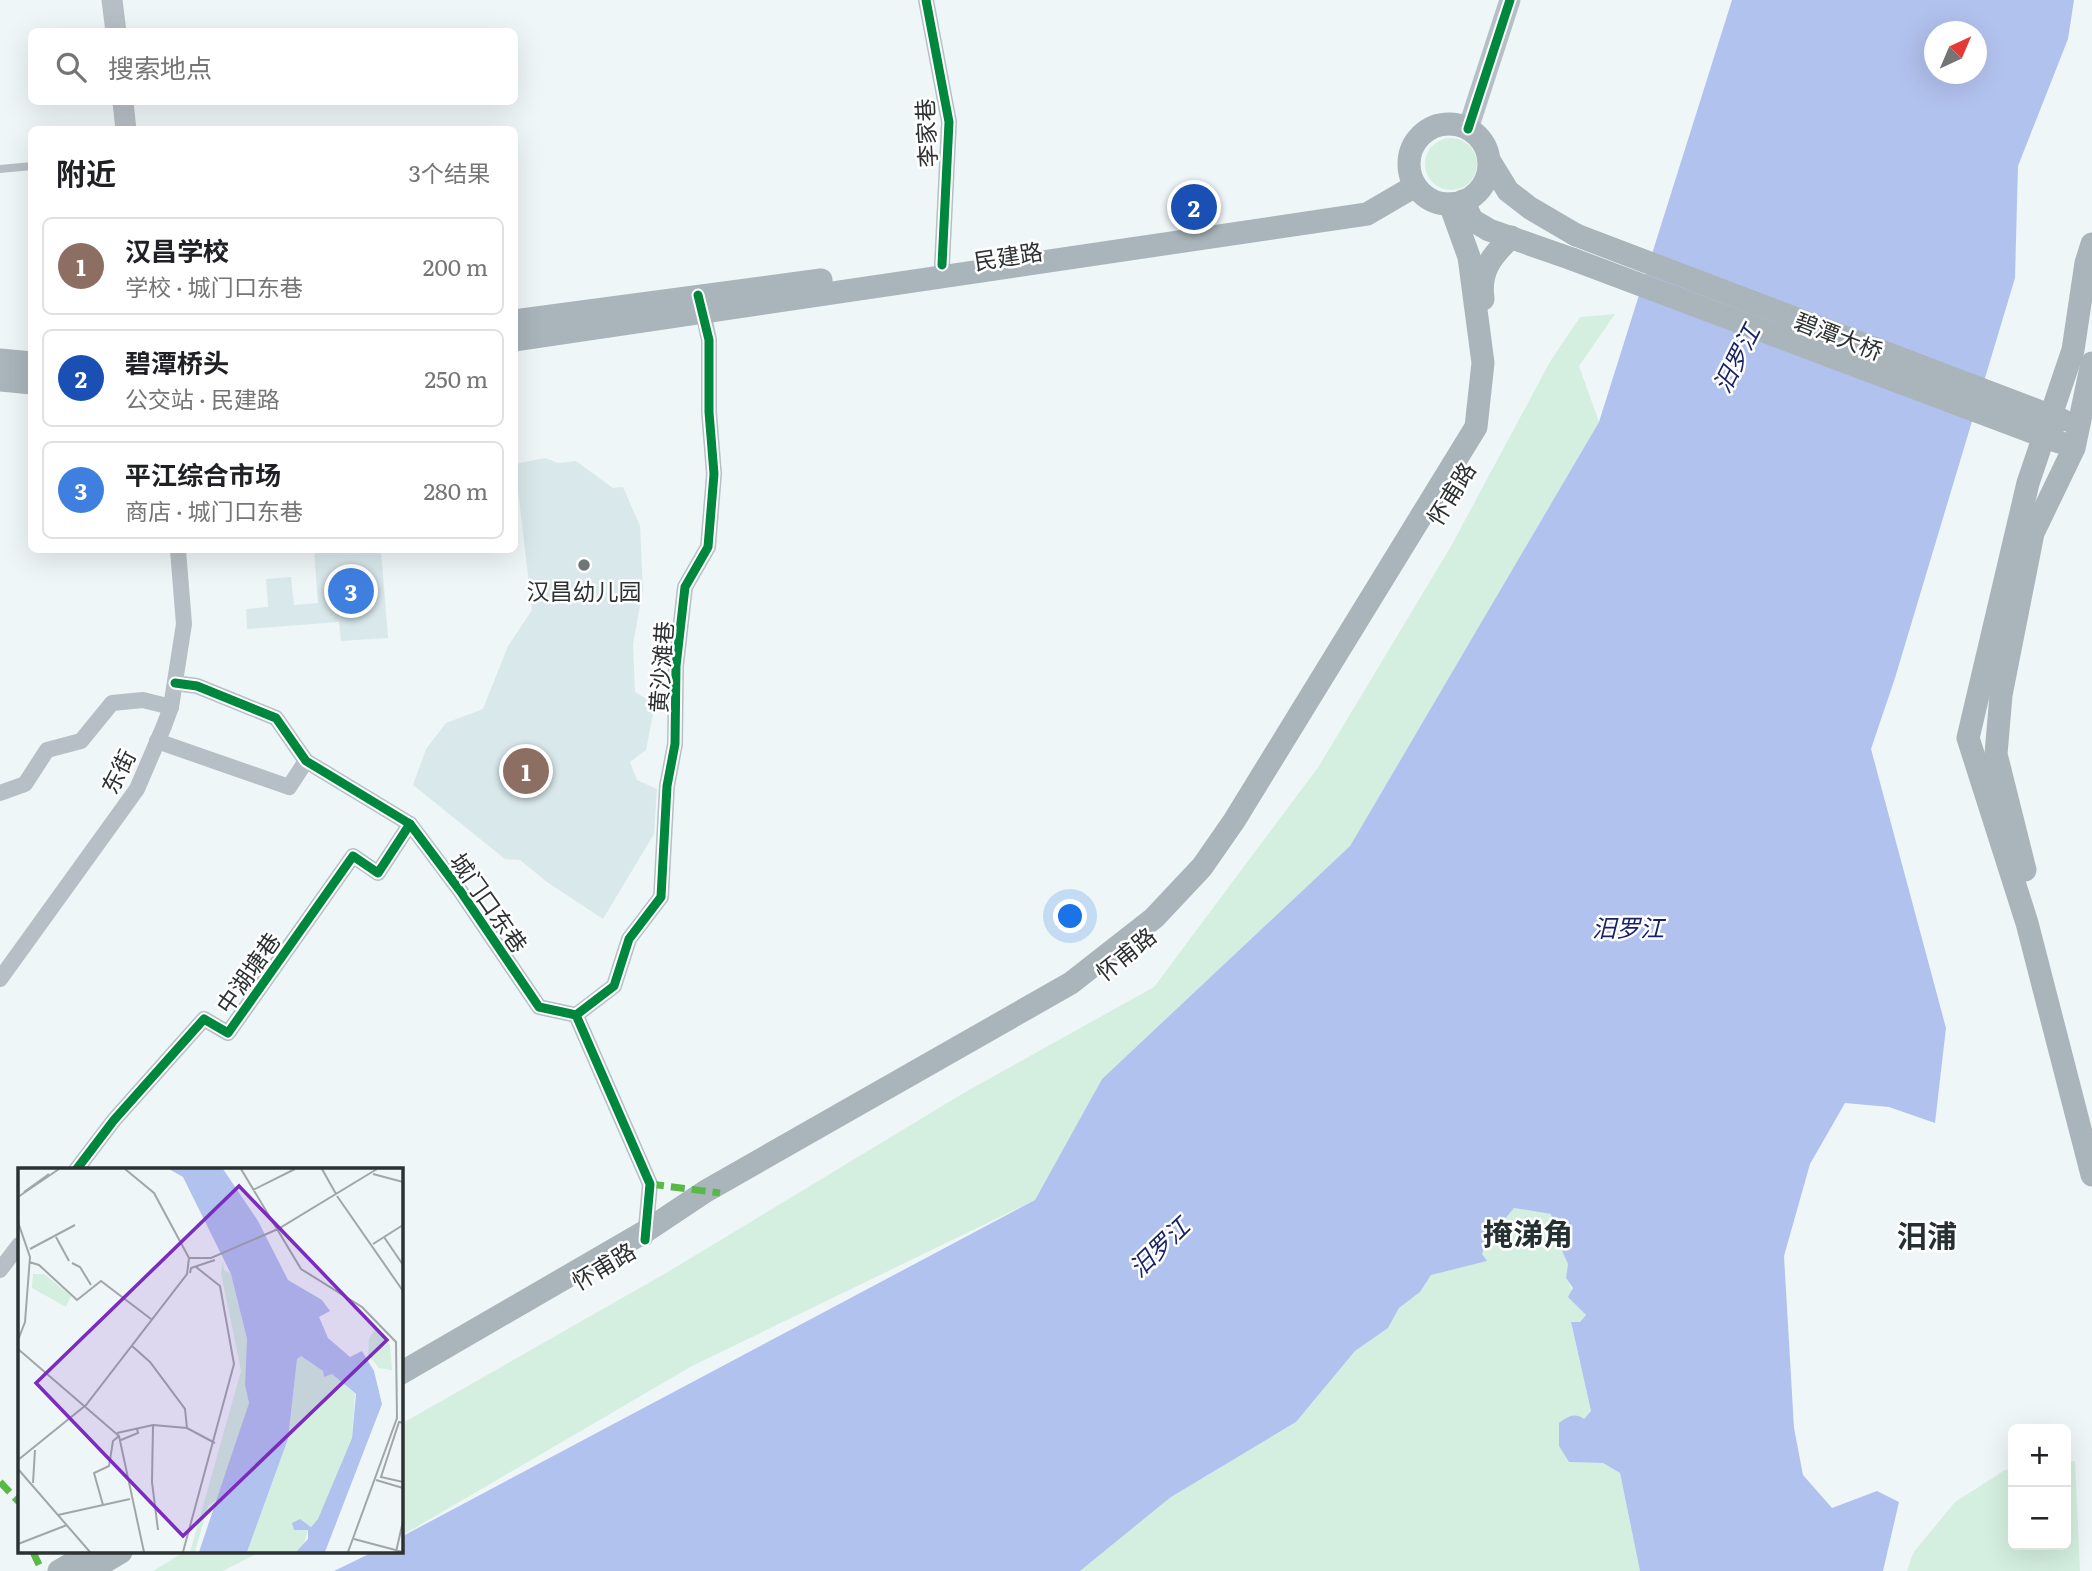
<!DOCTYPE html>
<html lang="zh">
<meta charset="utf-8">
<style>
body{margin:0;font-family:Literata,"Noto Sans SC",serif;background:#f6f6f6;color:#202124}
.controls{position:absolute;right:21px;bottom:21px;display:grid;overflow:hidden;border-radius:10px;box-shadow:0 7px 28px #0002}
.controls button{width:63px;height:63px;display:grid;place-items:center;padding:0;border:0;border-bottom:2px solid #e0e0e0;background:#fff;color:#202124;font:35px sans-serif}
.compass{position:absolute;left:1924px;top:21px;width:63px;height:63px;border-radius:50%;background:#fff;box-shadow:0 7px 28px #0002;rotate:44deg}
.you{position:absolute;left:1071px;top:917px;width:24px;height:24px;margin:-18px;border:5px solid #fff;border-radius:50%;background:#1a73e8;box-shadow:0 0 0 10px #1a73e833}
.badge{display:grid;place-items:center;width:46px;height:46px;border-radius:50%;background:#707677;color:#fff;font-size:23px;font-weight:700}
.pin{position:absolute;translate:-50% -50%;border:4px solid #fff;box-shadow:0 2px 7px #0006}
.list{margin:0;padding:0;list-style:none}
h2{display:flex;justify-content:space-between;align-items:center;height:91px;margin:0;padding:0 28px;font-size:30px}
h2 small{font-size:23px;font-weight:400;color:#757577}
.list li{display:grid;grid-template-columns:46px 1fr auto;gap:21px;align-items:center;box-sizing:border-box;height:98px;margin:0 14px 14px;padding:0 14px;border:2px solid #e0e0e0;border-radius:10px}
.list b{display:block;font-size:26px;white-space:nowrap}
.list p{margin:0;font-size:23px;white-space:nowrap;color:#757577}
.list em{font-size:23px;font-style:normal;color:#757577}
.icon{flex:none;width:38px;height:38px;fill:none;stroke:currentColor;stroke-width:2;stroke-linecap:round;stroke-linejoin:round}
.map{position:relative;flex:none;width:2092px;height:1571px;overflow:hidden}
.search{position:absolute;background:#fff;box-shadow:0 7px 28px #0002;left:28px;top:28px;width:490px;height:77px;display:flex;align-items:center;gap:18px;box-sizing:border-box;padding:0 24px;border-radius:10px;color:#757577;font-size:26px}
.panel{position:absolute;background:#fff;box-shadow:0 7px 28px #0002;left:28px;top:126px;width:490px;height:427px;border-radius:10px}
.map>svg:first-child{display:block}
.built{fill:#d9e8eb}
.green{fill:#d4efdf}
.water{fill:#b2c2ee;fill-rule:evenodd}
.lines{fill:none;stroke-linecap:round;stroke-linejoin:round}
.service{stroke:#b6bfc5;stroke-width:8}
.minor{stroke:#b6bfc5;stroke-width:16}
.tertiary{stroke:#b6bfc5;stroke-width:21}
.secondary{stroke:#a9b4bb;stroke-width:23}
.secondary-bridge{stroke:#a9b4bb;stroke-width:23}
.quiet{stroke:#58b947;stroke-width:7;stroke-dasharray:14 7;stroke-linecap:butt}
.cycleway-casing{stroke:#fff;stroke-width:13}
.cycleway{stroke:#00873e;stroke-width:9}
.poi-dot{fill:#707677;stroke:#fff;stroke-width:2.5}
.labels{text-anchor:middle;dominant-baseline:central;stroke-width:5;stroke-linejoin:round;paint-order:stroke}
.street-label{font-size:23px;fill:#2c3132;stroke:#fff}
.poi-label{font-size:23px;fill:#2c3132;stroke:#fff}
.water-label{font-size:24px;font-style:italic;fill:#182269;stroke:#fff}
.district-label{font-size:30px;font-weight:bold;fill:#253032;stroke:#fff}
.inset-road{fill:none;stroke:#a1a7a9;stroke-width:2}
.view{fill:#7b2cbf;fill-opacity:0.15;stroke:#7b2cbf;stroke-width:3.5}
.inset-edge{fill:none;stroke:#2c3132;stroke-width:3.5}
</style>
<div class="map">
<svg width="2092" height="1571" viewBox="0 0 2092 1571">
<rect width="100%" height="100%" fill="#eff6f8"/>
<g class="built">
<polygon points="545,458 558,463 576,461 613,488 623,487 640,526 643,590 633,644 635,692 655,704 646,750 630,762 637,780 657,789 654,834 603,919 547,882 520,860 505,859 413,785 426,749 446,723 483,709 508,646 532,610 515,464"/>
<polygon points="314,550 381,550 388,638 341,641 339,622 247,629 246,609 268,607 266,579 291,577 294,605 318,603"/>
</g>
<g class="green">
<circle cx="1451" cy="164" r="26"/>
<polygon points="1615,314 1579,366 1599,422 1350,846 1102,1079 1035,1200 692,1366 401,1536 401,1424 666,1273 967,1091 1154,987 1319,766 1450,548 1551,360 1580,317"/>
<path d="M1514 1208 1551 1214 1555 1236 1568 1264 1566 1278C1574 1290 1575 1306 1586 1315L1580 1322 1571 1323 1591 1411 1584 1419 1569 1462 1603 1463 1620 1473 1640 1571H1080L1171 1497 1296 1422 1355 1351 1388 1328 1399 1308 1420 1292 1431 1274 1486 1261 1481 1254 1486 1242Z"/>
<polygon points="2075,1461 2080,1571 1907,1571 1913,1553 1955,1502 2005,1470 2013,1469 2013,1545 2066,1545 2066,1462"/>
<polygon points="184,1552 260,1552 223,1571 153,1571"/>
</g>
<path class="water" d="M1732 0H2074L2068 39 2018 166 2015 278 1895 678 1871 749 1946 1028 1935 1123 1889 1107 1845 1103 1810 1164 1784 1256 1794 1428 1803 1475 1832 1508 1877 1491 1899 1502 1883 1571H1640L1620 1473 1603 1463 1569 1462 1559 1446V1423C1568 1417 1574 1412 1584 1419L1591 1411 1571 1322H1580L1586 1315 1568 1297 1573 1288 1566 1278 1568 1264 1555 1236 1551 1214 1514 1208 1486 1242 1482 1254 1487 1261 1431 1275 1420 1292 1399 1308 1388 1328 1355 1351 1296 1422 1171 1497 1080 1571H334L373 1552H401V1537L1035 1200 1102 1079 1350 846 1599 422ZM1934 32H1976V74H1934Z"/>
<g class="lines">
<polyline class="service" points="0,169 32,166"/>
<g class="minor">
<polyline points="926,0 949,122 942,265"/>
<polyline points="175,683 197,686 276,718 306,761 410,824 461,892 539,1007 576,1015 650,1184 645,1238"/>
<polyline points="157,741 289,787 306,761"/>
<polyline points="0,793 25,784 47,750 81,741 112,703 143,700 171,707"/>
<polyline points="0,979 137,789 164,726 171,707 184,624 178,550"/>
<polyline points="576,1015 614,986 629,939 661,897 667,786 675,744 676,666 685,587 708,547 714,474 709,412 709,340 701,303"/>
<polyline points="76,1170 114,1120 204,1019 228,1033 353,856 378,873 410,824"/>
<polyline points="0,1270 19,1245"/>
</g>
<g class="tertiary">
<polyline points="112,0 116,32"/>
<polyline points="123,102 126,130"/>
<polyline points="1468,129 1510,0"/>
</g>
<g class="secondary">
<circle cx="1449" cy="164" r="40"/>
<polyline points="1489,160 1508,191 1530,208 1576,235"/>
<polyline points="1463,201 1472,220 1489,230 1572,259"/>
<polyline points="2092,244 2086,263 2073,350 2028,483 1968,738 2027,923 2092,1175"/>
<path d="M1483 299C1479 270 1492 256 1511 237"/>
<polyline points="514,321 821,280"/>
<polyline points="514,340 1367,214 1415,186"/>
<polyline points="0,360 32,363"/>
<polyline points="0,380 32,383"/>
<polyline points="2025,870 1996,754 2001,695 2033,533 2074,448 2092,363"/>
<polyline points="401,1373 646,1231 706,1191 1071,983 1154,918 1202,867 1234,821 1476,427 1483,363 1469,257 1450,204"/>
<polyline points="59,1571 92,1552"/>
<polyline points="89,1571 121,1552"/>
</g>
<g class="secondary-bridge">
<polyline points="1576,235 2062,420"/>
<polyline points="1572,259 2059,442"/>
</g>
<g class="quiet">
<polyline points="650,1184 720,1193"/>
<polyline points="0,1482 19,1502"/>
<polyline points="33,1552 42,1571"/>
</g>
<defs>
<g id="cycleway">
<polyline points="926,0 949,122 942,265"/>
<polyline points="1468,129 1510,0"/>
<polyline points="175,683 197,686 276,718 306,761 410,824 461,892 539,1007 576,1015 650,1184 645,1240"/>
<polyline points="576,1015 614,986 629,939 661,897 667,786 675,744 676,666 685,587 708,547 714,474 709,412 709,340 698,295"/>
<polyline points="76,1170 114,1120 204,1019 228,1033 353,856 378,873 410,824"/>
</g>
</defs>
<use href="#cycleway" class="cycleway-casing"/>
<use href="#cycleway" class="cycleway"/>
</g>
<circle class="poi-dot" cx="584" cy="565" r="7"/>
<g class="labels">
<g class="street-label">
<text transform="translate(925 133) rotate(-93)">李家巷</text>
<text transform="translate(1008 255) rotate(-9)">民建路</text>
<text transform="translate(1839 335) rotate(21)">碧潭大桥</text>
<text transform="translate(1450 493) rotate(-58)">怀甫路</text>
<text transform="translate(660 667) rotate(-86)">黄沙滩巷</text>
<text transform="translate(117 771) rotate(-63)">东街</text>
<text transform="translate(490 902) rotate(55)">城门口东巷</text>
<text transform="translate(1125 953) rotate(-39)">怀甫路</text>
<text transform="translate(247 972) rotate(-55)">中湖塘巷</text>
<text transform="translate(603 1265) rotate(-31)">怀甫路</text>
</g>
<g class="poi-label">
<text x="584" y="590">汉昌幼儿园</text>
</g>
<g class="water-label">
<text transform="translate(1735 358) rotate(-63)">汨罗江</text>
<text x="1628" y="926">汨罗江</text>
<text transform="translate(1158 1246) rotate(-44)">汨罗江</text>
</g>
<g class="district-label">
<text x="1528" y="1232">掩涕角</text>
<text x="1927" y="1234">汨浦</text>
</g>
</g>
<g transform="translate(18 1168)">
<rect width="385" height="385" fill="#eff6f8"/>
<path d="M205 94 206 102 213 106 229 171 227 217 231 235 200 331 190 338 177 384H172L223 203 203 105ZM15 106H26L53 128 48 139 14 120ZM357 162 372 177 374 202 361 200 350 187 351 170ZM283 188 305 203 306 209 314 206 337 226 334 270 300 352 292 359 282 351V360L290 361 286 376 278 384H229L270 271 279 190Z" fill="#d4efdf"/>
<path d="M151 1H205L240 53 270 112 304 132 312 143 301 149 310 170 332 189 344 183 356 203 364 236 307 384H278L290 371V362H276L274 355 282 351 293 359 300 351 334 270 338 226 314 206 306 209 305 203 283 188 279 191 270 271 229 384H181L231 235 227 217 229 171 213 106 165 9Z" fill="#b2c2ee"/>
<path class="inset-road" d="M107 1 136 25 171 90M223 1 283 101 344 139 378 174 379 250 330 384M304 1 318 26M355 6 385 14M235 22 277 1M6 24 31 6M319 28 385 123M0 29 41 1M0 54 12 89 7 154 0 172M38 69 51 93M366 69 385 97M355 76 385 57M12 81 57 57M11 94 21 97 59 132 83 113 133 151M54 95 62 99 73 117M172 105 173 100 197 92M114 178 132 194 167 241 169 260M0 181 101 268 126 384M385 255 381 254 363 309 385 314M135 257 134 314 140 362M99 265 135 257 169 260 197 275M103 272 120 265 119 261M0 292 68 237 169 106 171 90H193L260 61 359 1M0 301 72 384M358 312 385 320M15 315 17 282M85 337 76 305 91 298 95 273 101 268M40 347 112 331M336 371 385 384M0 376 49 357M165 384 216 196 202 118 178 99M378 384 385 353"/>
<path class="view" d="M221 18 369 172 165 368 18 215Z"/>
<rect width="385" height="385" class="inset-edge"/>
</g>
</svg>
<div class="controls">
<button>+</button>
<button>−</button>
</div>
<svg class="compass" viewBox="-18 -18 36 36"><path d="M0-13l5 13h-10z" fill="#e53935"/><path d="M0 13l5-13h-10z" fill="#757577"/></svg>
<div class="you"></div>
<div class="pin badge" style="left:526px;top:771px;background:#8d6e63">1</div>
<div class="pin badge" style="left:1194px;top:207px;background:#1a4fb4">2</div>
<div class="pin badge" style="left:351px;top:591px;background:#3f7fe0">3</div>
<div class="search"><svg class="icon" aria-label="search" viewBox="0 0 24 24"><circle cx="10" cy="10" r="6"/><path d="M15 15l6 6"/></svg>搜索地点</div>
<section class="panel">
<h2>附近<small>3个结果</small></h2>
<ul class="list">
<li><span class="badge" style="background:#8d6e63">1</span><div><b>汉昌学校</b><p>学校 · 城门口东巷</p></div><em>200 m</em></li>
<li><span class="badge" style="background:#1a4fb4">2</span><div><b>碧潭桥头</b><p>公交站 · 民建路</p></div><em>250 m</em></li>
<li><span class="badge" style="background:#3f7fe0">3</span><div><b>平江综合市场</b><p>商店 · 城门口东巷</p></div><em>280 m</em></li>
</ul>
</section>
</div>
